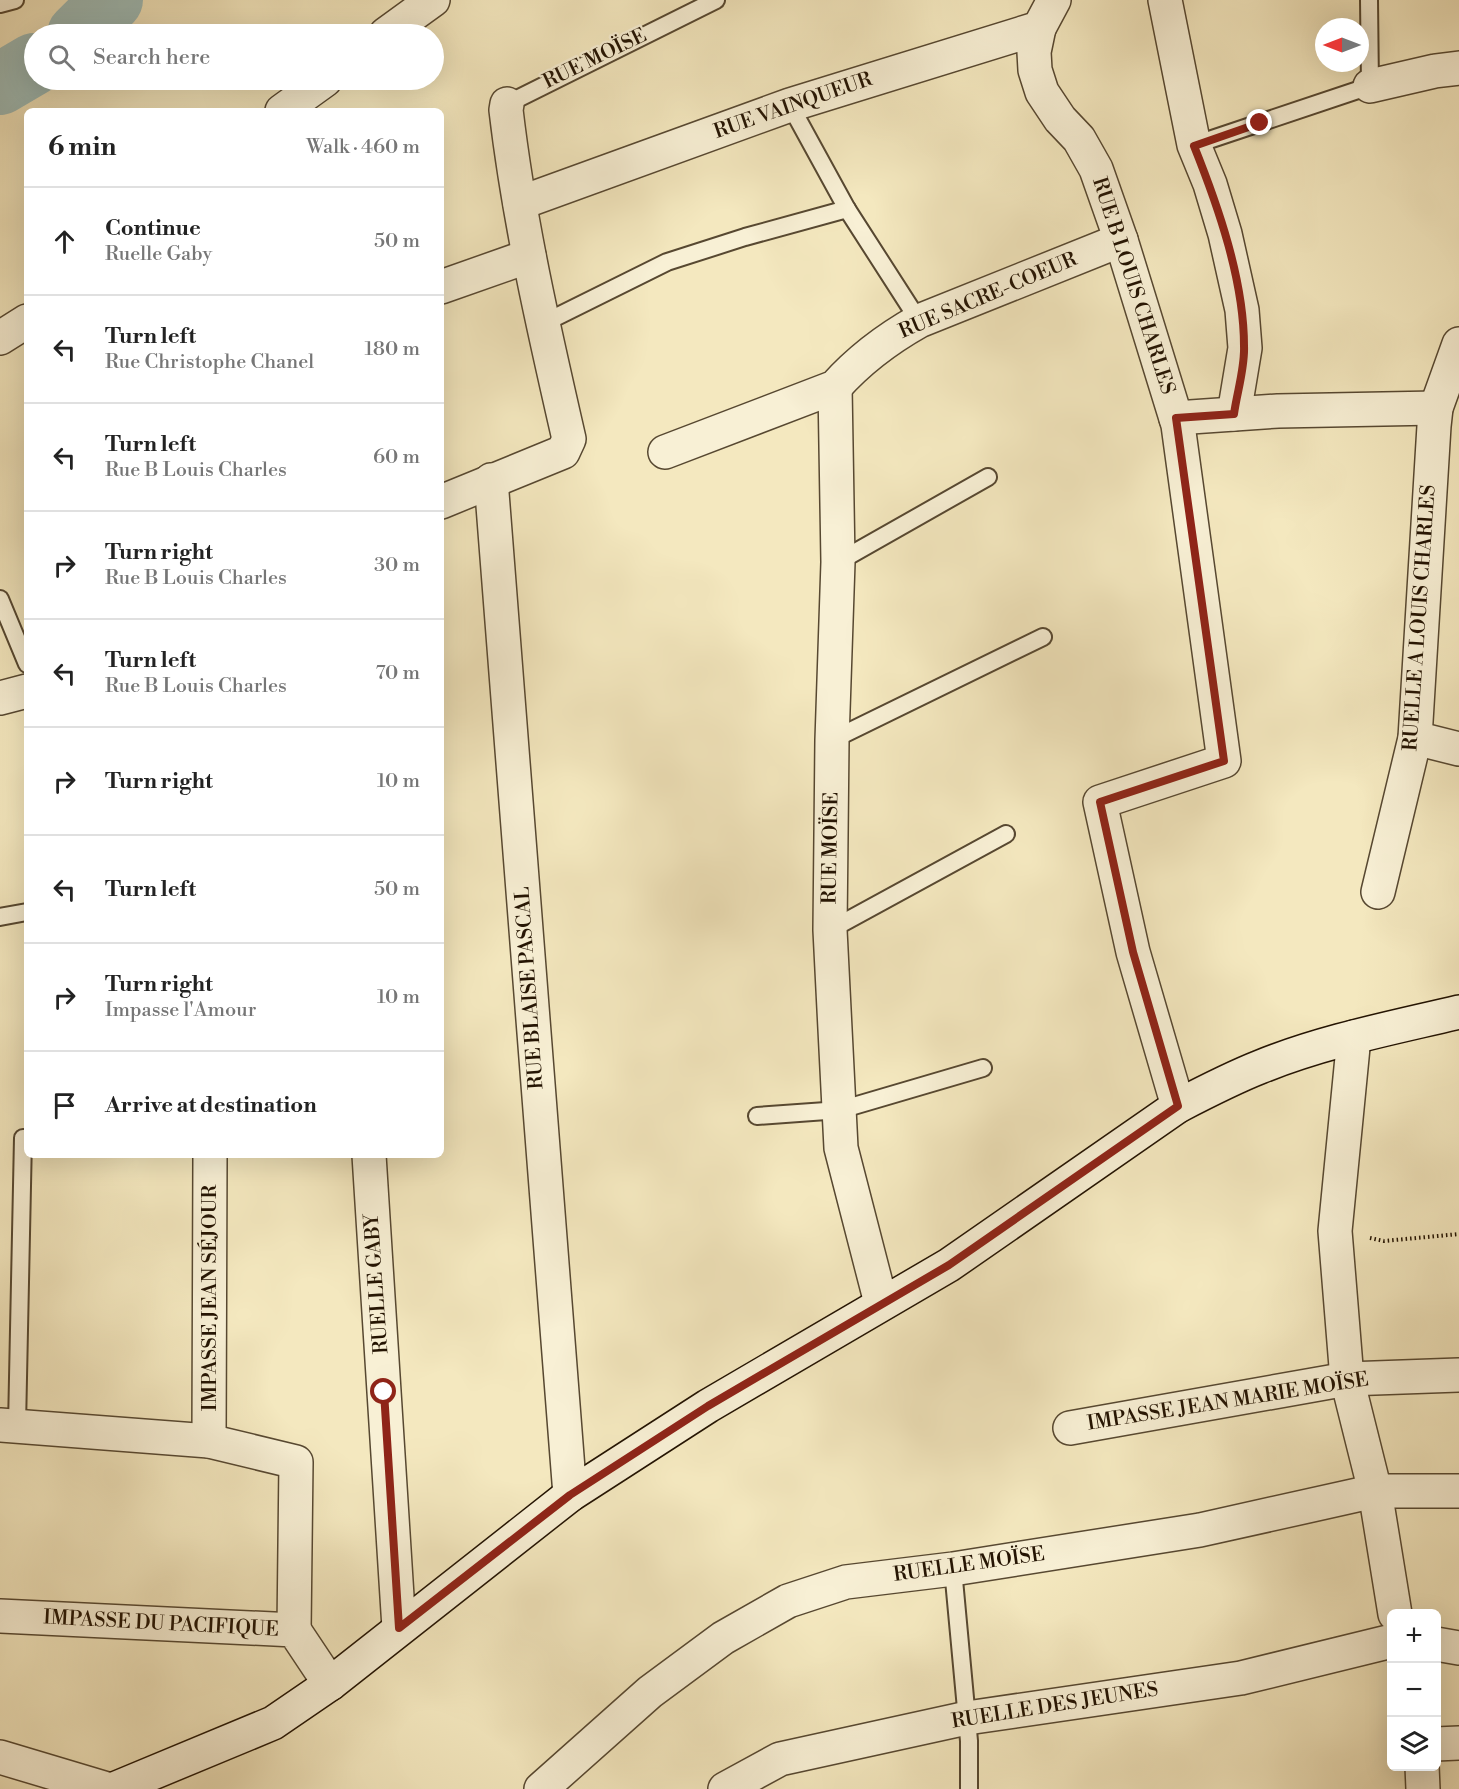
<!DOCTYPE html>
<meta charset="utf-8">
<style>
body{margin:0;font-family:"Libre Bodoni",serif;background:#f2f2f2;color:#222}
.controls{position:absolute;right:18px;bottom:18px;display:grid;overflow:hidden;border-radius:9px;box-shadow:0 6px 24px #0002}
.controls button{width:54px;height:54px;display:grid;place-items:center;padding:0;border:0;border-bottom:2px solid #e0e0e0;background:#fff;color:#222;font:30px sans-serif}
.compass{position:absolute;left:1315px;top:18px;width:54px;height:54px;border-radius:50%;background:#fff;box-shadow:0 6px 24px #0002;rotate:270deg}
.stop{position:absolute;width:18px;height:18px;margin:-14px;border:4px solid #8f2418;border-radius:50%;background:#fff}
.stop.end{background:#8f2418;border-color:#fff;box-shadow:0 2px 6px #0008}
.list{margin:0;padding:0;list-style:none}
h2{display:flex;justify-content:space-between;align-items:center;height:78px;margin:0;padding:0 24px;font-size:26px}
h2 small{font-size:20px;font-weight:400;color:#767676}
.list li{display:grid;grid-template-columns:39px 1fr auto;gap:18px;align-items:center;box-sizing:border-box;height:108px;padding:0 24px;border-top:2px solid #e0e0e0}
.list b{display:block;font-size:22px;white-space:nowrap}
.list p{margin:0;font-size:20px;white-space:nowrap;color:#767676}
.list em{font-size:20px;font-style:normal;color:#767676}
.icon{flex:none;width:33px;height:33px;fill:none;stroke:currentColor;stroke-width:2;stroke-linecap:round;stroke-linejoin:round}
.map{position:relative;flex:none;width:1459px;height:1789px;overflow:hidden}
.search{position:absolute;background:#fff;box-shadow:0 6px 24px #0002;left:24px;top:24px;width:420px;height:66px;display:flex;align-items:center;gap:15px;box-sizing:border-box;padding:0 21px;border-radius:33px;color:#767676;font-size:22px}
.panel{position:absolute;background:#fff;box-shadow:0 6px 24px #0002;left:24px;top:108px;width:420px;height:1050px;border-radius:9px}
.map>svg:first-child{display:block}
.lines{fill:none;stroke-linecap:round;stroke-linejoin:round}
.river{stroke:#9fbeba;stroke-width:62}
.lane-casing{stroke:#574831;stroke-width:20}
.street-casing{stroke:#574831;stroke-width:36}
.secondary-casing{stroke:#231302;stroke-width:36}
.path{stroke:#231302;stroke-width:4;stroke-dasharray:1.5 3;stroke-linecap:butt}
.lane{stroke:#f8f0d5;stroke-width:16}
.street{stroke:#f8f0d5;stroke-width:33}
.secondary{stroke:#f8f0d5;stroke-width:33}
.route{stroke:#8f2418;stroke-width:8}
.labels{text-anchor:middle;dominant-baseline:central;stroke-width:4.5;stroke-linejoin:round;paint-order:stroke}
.street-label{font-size:20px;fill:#231302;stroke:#f8f0d5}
</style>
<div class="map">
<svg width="1459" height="1789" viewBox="0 0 1459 1789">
<rect width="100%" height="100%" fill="#f4e8bf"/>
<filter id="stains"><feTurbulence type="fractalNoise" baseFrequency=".00333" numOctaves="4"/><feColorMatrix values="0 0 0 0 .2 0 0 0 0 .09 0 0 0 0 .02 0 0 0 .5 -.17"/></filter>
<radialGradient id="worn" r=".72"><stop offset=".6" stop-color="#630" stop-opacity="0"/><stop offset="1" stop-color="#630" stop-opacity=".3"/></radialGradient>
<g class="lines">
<g class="river">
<polyline points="78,34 112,0"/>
<polyline points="0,84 34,64"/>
</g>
<defs>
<g id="lane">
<polyline points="0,4 15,0"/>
<polyline points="507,104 716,0"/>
<polyline points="790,105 847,209 919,321"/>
<polyline points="1194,145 1370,86 1369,0"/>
<polyline points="542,324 667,262 745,237 847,209"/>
<polyline points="838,562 988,477"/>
<polyline points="0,599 27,664"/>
<polyline points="832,740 1043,637"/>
<polyline points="0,917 27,912"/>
<polyline points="830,930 1006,834"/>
<polyline points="757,1116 840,1110 983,1068"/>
<polyline points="17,1426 23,1138 27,1138"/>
<polyline points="953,1569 969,1741 969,1789"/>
</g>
<g id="street">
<polyline points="1165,0 1194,145 1210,184 1225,234 1242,310 1245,348 1234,414"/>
<polyline points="1039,28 1034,52 1035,70 1042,92 1060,119 1079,139 1096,169 1121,240 1178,425 1224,761 1100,802 1133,952 1178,1106"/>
<polyline points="386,34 433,0"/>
<polyline points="1370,86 1435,71 1459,68"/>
<polyline points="282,111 325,80"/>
<polyline points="520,203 790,105 1039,28 1054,0"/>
<polyline points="441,287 529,256"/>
<polyline points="0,338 27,321"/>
<polyline points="835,387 838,562 832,740 830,930 841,1148 881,1303"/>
<polyline points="1176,418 1278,411 1436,408"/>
<path d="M665 452 835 387C860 359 887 339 919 321L1121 240"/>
<polyline points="491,480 570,1495"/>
<path d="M441 502 563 452 569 439C544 330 519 221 506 110L507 104"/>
<polyline points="0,698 27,691"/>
<polyline points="1415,738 1459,749"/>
<polyline points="1378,892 1415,738 1434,426 1436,408 1459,344"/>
<polyline points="1354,1037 1335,1231 1347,1379 1375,1491 1395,1614"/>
<polyline points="369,1155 399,1628"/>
<polyline points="0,1425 209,1441 296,1462 294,1630"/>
<polyline points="1070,1428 1347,1379 1459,1375"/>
<polyline points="209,1441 210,1155"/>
<polyline points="0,1616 294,1630 330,1684"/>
<polyline points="1436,1644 1459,1648"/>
<polyline points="1436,1744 1459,1743"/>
<polyline points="0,1757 107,1789"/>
<polyline points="1422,1766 1423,1789"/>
<polyline points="541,1789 650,1692 723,1638 788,1601 846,1582 953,1569 1200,1530 1375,1491 1459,1491"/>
<polyline points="725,1789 780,1759 967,1718 1241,1678 1392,1641"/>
</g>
<path id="secondary" d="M114 1789 273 1723 330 1684 570 1495 708 1406 949 1265 1178 1106C1205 1092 1232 1078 1260 1067 1324 1041 1392 1028 1459 1012"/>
</defs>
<use href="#lane" class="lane-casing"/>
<use href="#street" class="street-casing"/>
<use href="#secondary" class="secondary-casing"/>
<polyline class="path" points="1370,1238 1384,1241 1459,1234"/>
<use href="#lane" class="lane"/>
<use href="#street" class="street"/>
<use href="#secondary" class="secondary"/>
</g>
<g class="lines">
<path class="route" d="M384 1392 399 1628 570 1495 708 1406 949 1265 1178 1106 1133 952 1100 802 1224 761 1176 418 1234 414C1237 392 1245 368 1244 346 1244 280 1218 206 1194 146L1260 123"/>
</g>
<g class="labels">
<g class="street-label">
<text transform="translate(595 59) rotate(-26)">RUE MOÏSE</text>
<text transform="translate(793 106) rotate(-19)">RUE VAINQUEUR</text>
<text transform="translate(1133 286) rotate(72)">RUE B LOUIS CHARLES</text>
<text transform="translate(988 296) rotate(-23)">RUE SACRE-COEUR</text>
<text transform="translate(1420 618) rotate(-86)">RUELLE A LOUIS CHARLES</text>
<text transform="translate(831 848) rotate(-89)">RUE MOÏSE</text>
<text transform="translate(530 988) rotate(-94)">RUE BLAISE PASCAL</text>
<text transform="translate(377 1284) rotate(-94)">RUELLE GABY</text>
<text transform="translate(210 1298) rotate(-90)">IMPASSE JEAN SÉJOUR</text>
<text transform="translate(1228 1402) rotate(-9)">IMPASSE JEAN MARIE MOÏSE</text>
<text transform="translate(969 1565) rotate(-8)">RUELLE MOÏSE</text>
<text transform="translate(161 1624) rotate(3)">IMPASSE DU PACIFIQUE</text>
<text transform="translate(1055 1706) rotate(-9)">RUELLE DES JEUNES</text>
</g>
</g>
<rect width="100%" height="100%" filter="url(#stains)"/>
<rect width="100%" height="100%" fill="url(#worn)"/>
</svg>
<div class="controls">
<button>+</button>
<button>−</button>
<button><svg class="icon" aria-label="layers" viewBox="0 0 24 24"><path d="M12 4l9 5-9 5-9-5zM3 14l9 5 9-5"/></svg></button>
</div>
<svg class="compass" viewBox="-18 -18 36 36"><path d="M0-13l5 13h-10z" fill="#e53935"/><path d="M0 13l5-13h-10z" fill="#767676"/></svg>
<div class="stop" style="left:384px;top:1392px"></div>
<div class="stop end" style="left:1260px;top:123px"></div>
<div class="search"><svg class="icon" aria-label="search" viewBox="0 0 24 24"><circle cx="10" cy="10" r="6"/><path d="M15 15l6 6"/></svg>Search here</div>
<section class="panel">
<h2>6 min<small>Walk · 460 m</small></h2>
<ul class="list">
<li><svg class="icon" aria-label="ahead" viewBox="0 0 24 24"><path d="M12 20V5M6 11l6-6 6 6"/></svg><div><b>Continue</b><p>Ruelle Gaby</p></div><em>50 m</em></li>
<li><svg class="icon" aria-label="left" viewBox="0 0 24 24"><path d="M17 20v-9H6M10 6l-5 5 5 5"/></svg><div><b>Turn left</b><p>Rue Christophe Chanel</p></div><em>180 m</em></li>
<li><svg class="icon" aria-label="left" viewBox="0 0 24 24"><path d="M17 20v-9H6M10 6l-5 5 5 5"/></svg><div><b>Turn left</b><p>Rue B Louis Charles</p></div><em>60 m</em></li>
<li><svg class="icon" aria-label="right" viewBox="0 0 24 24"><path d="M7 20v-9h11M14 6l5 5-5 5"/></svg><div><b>Turn right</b><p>Rue B Louis Charles</p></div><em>30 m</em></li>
<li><svg class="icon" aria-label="left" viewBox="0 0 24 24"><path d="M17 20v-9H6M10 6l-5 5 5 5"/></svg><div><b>Turn left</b><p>Rue B Louis Charles</p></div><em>70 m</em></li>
<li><svg class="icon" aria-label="right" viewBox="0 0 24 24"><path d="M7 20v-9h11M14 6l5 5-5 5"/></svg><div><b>Turn right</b></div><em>10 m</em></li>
<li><svg class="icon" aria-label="left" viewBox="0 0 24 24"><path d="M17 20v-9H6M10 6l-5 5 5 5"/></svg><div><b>Turn left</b></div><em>50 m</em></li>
<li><svg class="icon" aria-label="right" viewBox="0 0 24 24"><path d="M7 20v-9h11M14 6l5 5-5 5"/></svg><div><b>Turn right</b><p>Impasse l'Amour</p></div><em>10 m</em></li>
<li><svg class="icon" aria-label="arrive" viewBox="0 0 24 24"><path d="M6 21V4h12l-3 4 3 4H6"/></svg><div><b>Arrive at destination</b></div></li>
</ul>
</section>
</div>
